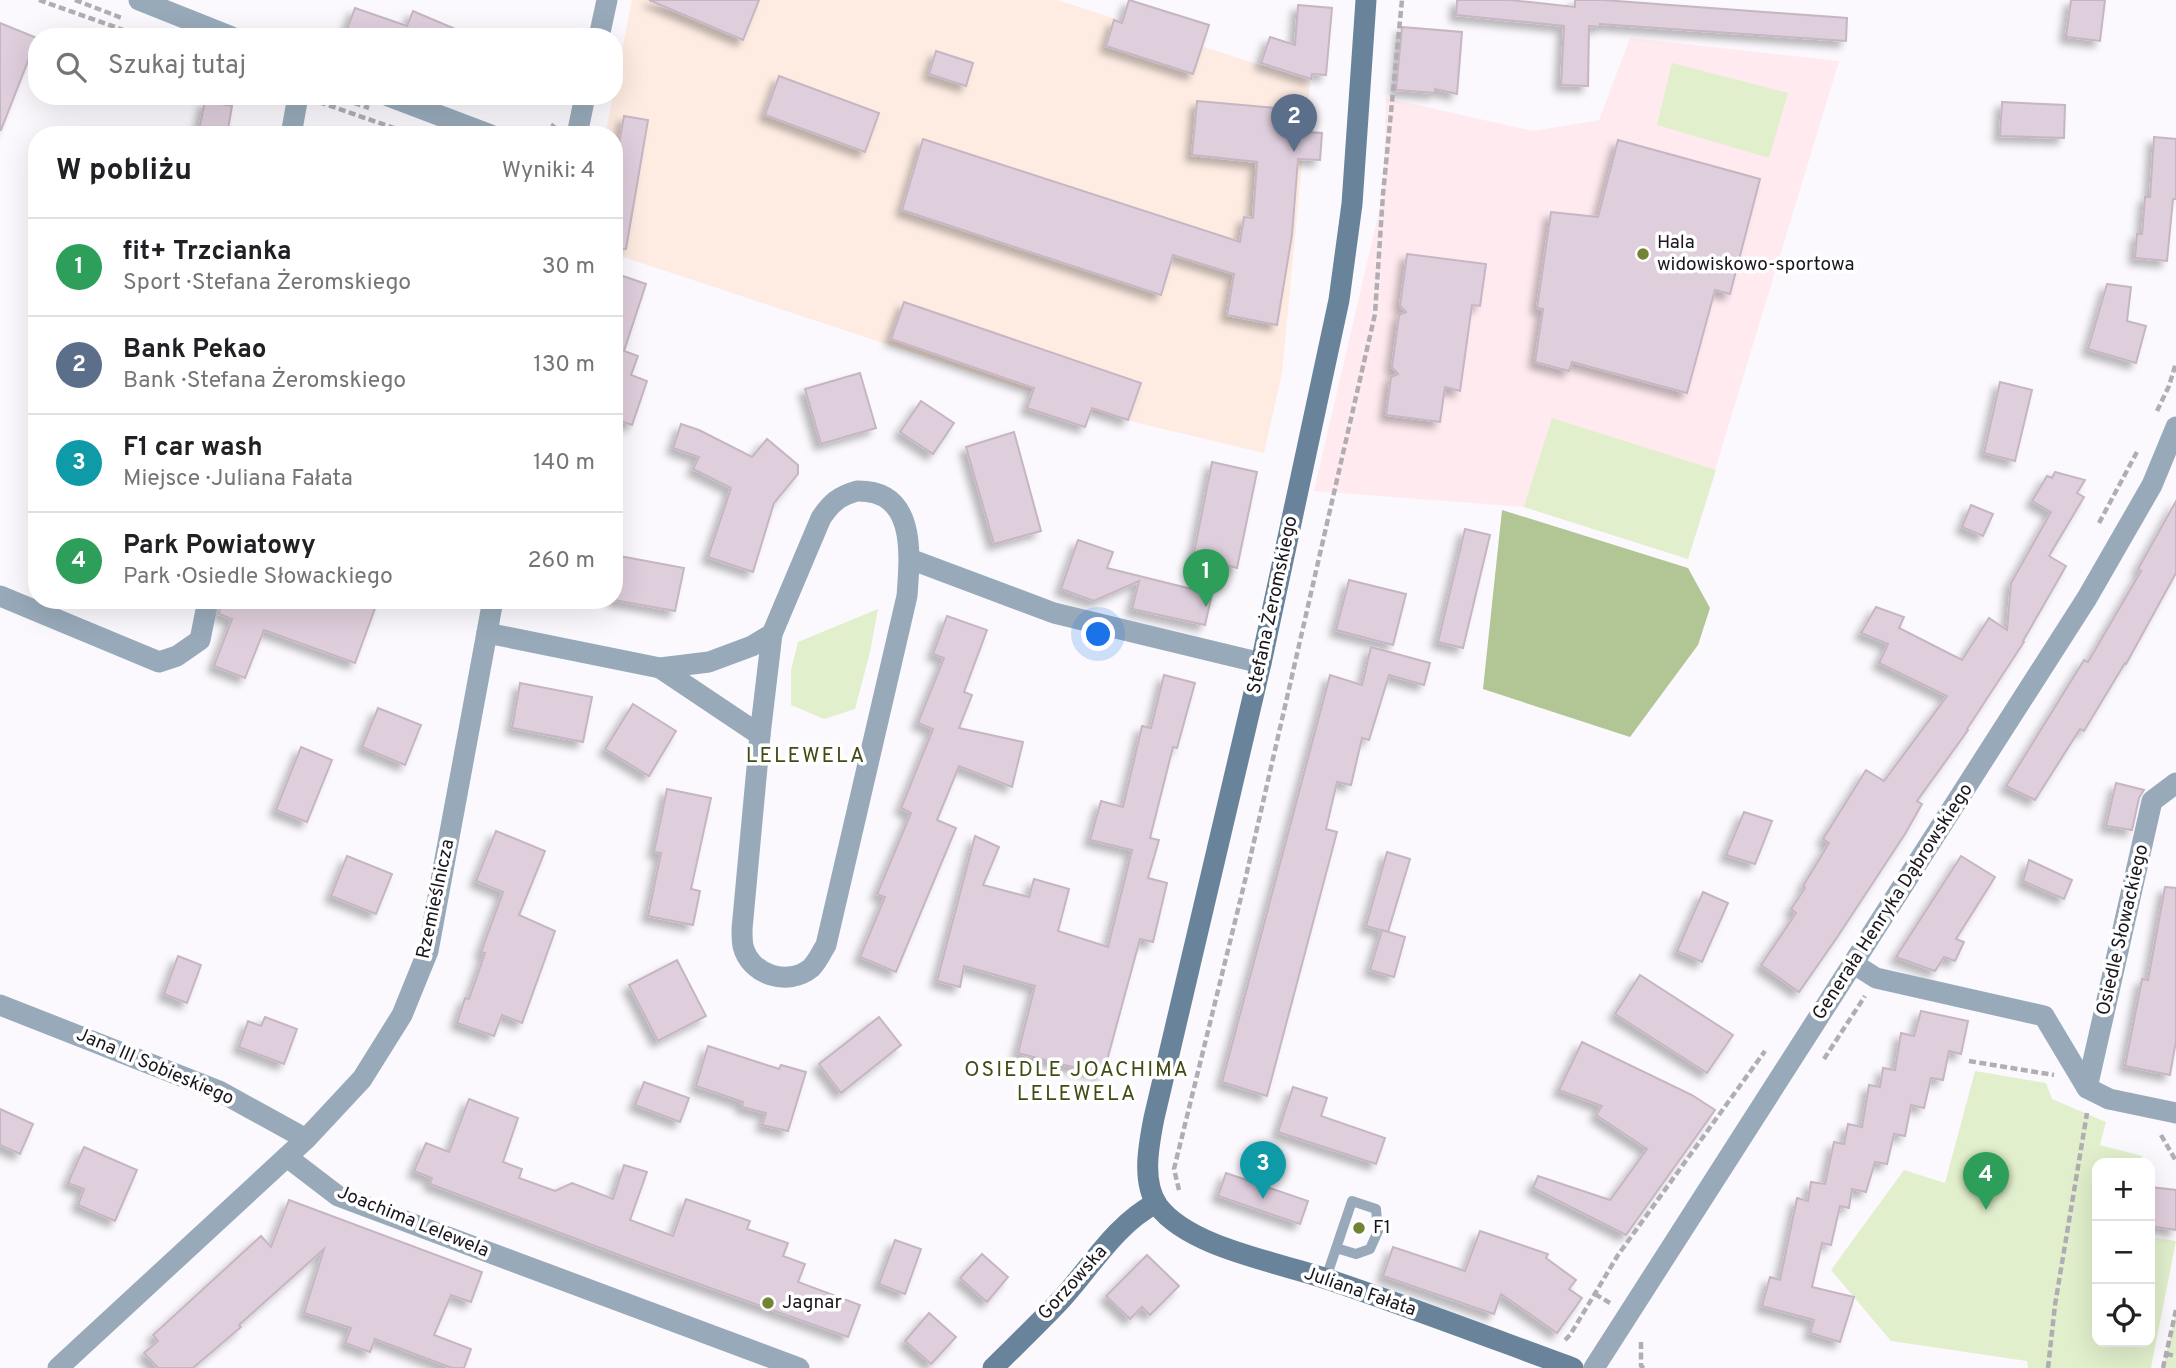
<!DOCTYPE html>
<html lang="pl">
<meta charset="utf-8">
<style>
body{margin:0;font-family:Overpass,sans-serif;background:#f6f6f6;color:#202124}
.controls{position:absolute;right:21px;bottom:21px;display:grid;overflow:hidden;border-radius:14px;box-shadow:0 7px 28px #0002}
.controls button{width:63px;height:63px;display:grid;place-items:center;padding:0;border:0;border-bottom:2px solid #e0e0e0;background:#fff;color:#202124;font:35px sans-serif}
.you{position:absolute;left:1099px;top:635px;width:24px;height:24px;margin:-18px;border:5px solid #fff;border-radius:50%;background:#1a73e8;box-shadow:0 0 0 10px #1a73e833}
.badge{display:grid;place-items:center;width:46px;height:46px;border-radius:50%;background:#1a73e8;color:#fff;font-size:23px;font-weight:700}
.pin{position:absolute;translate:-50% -58px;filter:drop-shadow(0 2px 4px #0008)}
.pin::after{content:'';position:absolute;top:37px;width:24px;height:21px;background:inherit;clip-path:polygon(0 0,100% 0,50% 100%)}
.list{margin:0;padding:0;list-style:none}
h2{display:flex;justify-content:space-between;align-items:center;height:91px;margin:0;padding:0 28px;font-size:30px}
h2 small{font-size:23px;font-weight:400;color:#757577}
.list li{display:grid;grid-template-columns:46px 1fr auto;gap:21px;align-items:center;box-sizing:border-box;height:98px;padding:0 28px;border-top:2px solid #e0e0e0}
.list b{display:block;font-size:26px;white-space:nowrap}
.list p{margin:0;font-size:23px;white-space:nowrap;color:#757577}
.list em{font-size:23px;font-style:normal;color:#757577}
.icon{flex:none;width:38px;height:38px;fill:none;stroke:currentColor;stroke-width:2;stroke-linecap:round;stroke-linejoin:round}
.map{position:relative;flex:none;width:2176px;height:1368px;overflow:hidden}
.search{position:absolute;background:#fff;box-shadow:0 7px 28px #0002;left:28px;top:28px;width:595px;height:77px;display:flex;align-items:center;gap:18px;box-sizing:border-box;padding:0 24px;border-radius:28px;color:#757577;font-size:26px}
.panel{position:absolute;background:#fff;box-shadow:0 7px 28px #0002;left:28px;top:126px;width:595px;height:483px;border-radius:28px}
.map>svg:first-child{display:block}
.industrial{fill:#feece2}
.education{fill:#ffeaef}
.green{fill:#e1efcc}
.forest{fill:#b2c595}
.building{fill:#dfcedc;stroke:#c6b5c3;stroke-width:2;filter:url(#shadow)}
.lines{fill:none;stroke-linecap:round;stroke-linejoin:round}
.path{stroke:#b1aeb3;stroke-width:4.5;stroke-dasharray:7 3.5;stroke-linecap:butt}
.lane{stroke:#98aaba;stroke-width:10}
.street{stroke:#98aaba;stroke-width:21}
.secondary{stroke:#69849a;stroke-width:21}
.poi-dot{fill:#728434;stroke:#fff;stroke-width:2.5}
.labels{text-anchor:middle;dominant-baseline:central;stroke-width:7;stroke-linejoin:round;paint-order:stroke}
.poi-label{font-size:19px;fill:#1a171e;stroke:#fff;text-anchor:start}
.street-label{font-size:19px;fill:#1a171e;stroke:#fff}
.neighbourhood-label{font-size:21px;letter-spacing:2px;fill:#414c14;stroke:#fff}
</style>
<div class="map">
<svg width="2176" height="1368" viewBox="0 0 2176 1368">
<defs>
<filter id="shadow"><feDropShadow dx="-6" dy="6" stdDeviation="3.5" flood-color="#0004"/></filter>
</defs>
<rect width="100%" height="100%" fill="#fbf9fd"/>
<polygon class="industrial" points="632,0 1057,0 1310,81 1282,373 1264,453 1092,412 614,254 614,135 605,135"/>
<polygon class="education" points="1630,38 1839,61 1688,559 1524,507 1314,491 1383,194 1386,98 1533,131 1599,120"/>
<g class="green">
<polygon points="1672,63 1788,93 1769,158 1657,125"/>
<polygon points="1552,418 1716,470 1688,559 1524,507"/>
<polygon points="878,609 870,652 855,709 824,719 791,705 791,670 798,642"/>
<polygon points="1975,1071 2046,1083 2052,1099 2106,1122 2100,1145 2142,1156 2140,1163 2097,1163 2097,1342 2150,1342 2150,1237 2176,1241 2151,1368 2028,1368 2027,1361 1891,1341 1831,1270 1904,1170 1945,1183"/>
<polygon points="2176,1310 2176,1368 2163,1368"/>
</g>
<polygon class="forest" points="1502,510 1688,568 1710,608 1698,645 1630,737 1483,689"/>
<g class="building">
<polygon points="649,0 759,0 743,40"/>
<polygon points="1129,0 1209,25 1193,74 1106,46 1114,20 1122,23"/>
<polygon points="1457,0 1510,0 1575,7 1575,0 1603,0 1847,18 1846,41 1600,24 1600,27 1589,26 1588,86 1561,85 1564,26 1456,15"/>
<polygon points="2071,0 2105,0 2100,41 2066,37"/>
<polygon points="1298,5 1332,8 1326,75 1312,74 1311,79 1261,63 1270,37 1295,45"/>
<polygon points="355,8 407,26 413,11 474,37 368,37 347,29"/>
<polygon points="0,23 37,38 1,130 0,130"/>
<polygon points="1402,27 1462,32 1457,94 1435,89 1435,93 1396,90"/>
<polygon points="936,51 973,63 966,86 929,74"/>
<polygon points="779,76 879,113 865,152 765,115"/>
<polygon points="205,101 232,106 227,135 198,135"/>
<polygon points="1197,101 1309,111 1308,132 1322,133 1320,160 1298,159 1292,235 1277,325 1227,315 1234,274 1173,255 1161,295 902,210 923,139 1240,242 1244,217 1253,218 1257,162 1192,155"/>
<polygon points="2002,102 2065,105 2064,138 2000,136"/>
<polygon points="624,116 648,120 626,249 614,248 614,172"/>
<polygon points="2154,137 2176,139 2176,199 2173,199 2167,261 2135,258 2137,234 2142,234 2145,197 2150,197"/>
<polygon points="1618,140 1760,179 1730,294 1715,290 1687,393 1572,362 1569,371 1535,362 1543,309 1537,308 1551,212 1598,217"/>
<polygon points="1407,254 1486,264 1480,306 1472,305 1460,391 1445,387 1440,422 1386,415 1391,377 1398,374 1392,367 1399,315 1406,312 1400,306"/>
<polygon points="614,273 646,284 624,351 638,356 631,375 647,381 632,425 614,419"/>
<polygon points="2107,284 2131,287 2127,321 2146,326 2136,363 2088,349"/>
<polygon points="904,302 1141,383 1128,420 1092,408 1085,427 1027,408 1034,388 891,339"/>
<polygon points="860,373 876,428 821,444 805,389"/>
<polygon points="2000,382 2032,390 2015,461 1984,453"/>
<polygon points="921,401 954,423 933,454 900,432"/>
<polygon points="681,424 699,430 752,457 767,439 798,465 798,474 774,503 753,572 708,557 731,488 693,469 699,457 673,448"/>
<polygon points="1014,432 1041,531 994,544 966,447"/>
<polygon points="1212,462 1257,472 1237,568 1219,563 1217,570 1193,558"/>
<polygon points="2055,472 2085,480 2077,493 2084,497 2049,556 2066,566 2023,641 2024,642 1967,729 1968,730 1917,801 1922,804 1905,834 1838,936 1799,992 1761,965 1796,913 1791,909 1805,888 1803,886 1829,843 1823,839 1866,770 1884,781 1947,696 1879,663 1888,644 1861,633 1876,607 1904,617 1899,628 1962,660 1989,618 2007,630 2011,583 2051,512 2032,501 2047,476 2052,478"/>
<polygon points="2176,501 2176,573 2126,664 2125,663 2084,731 2080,729 2035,800 2006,786 2084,660 2088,662 2141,571 2138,569"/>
<polygon points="1971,505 1993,514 1983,536 1962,527"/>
<polygon points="1465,529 1490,535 1463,648 1438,642"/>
<polygon points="1078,540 1113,552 1107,568 1212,594 1205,625 1132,609 1139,581 1094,601 1061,589"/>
<polygon points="614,555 684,568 675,611 614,600"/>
<polygon points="1349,580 1406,594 1393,645 1336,630"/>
<polygon points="221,600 378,600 355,663 264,630 245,678 214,666 232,619 219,614"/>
<polygon points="947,616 987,630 964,692 972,695 959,728 1023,742 1012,787 959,766 937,820 956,828 896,972 860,957 885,897 877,894 911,813 901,808 933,729 918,723 944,658 933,654"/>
<polygon points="1371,647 1430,663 1424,685 1389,675 1369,740 1362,738 1351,785 1337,782 1326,829 1337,832 1267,1096 1222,1082 1330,675 1362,685"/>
<polygon points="1164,675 1195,683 1177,748 1173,747 1150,838 1159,840 1148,878 1167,883 1153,942 1140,939 1103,1075 1018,1053 1035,986 964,966 960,987 937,981 975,836 999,847 983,885 1029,897 1034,879 1069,889 1058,931 1108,947 1132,850 1090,840 1101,801 1123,807 1142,726 1151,728"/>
<polygon points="520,683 592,697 583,742 512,728"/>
<polygon points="633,704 676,731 649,776 605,749"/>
<polygon points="378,708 421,725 405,765 362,747"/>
<polygon points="301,747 332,760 307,822 276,810"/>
<polygon points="2116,783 2144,790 2139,798 2132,830 2106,826"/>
<polygon points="667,789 711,798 691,889 700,891 693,925 648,916 661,853 654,852"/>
<polygon points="1744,812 1772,821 1755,864 1726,855"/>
<polygon points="496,831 545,851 519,915 555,931 522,1023 502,1015 494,1036 457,1023 465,998 469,999 485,953 481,952 503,892 476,881"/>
<polygon points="1387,852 1410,859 1388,932 1366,926"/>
<polygon points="347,856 392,874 376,914 331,896"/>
<polygon points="1961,856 1995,877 1956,939 1964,942 1955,961 1944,957 1935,971 1896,957"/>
<polygon points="2029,860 2072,880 2064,899 2023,881"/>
<polygon points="2165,887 2176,888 2176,1041 2170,1075 2125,1066 2142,979 2148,980"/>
<polygon points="1703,892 1728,903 1702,962 1677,951"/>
<polygon points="1382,930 1405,937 1394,977 1370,970"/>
<polygon points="178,956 201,965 187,1003 164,994"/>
<polygon points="677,960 706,1016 658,1041 629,985"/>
<polygon points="1640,975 1733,1035 1707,1073 1615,1014"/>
<polygon points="1921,1011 1968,1021 1961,1054 1949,1051 1943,1080 1931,1078 1924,1108 1911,1105 1905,1136 1894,1134 1887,1164 1875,1162 1866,1192 1852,1189 1849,1208 1840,1206 1831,1245 1822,1243 1812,1287 1854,1297 1840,1342 1810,1333 1814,1320 1762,1306 1770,1277 1780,1280 1797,1198 1808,1201 1811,1182 1825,1184 1834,1142 1844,1144 1848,1124 1862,1127 1869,1085 1880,1087 1883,1068 1895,1070 1901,1033 1914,1036"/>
<polygon points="265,1017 297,1029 284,1064 239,1047 248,1021 261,1026"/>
<polygon points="879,1017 901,1045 841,1093 819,1064"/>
<polygon points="1582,1042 1692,1095 1715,1110 1626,1235 1533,1188 1538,1176 1610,1200 1647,1149 1596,1115 1602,1106 1559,1090"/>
<polygon points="708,1046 779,1069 781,1065 806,1072 788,1131 762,1125 766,1113 742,1107 743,1102 696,1086"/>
<polygon points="644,1082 689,1098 680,1122 635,1105"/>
<polygon points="1293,1087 1327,1098 1321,1116 1385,1138 1376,1164 1278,1132"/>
<polygon points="469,1099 518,1118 503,1162 522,1169 519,1178 555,1191 572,1183 613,1199 624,1165 647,1172 630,1220 673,1236 686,1199 750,1221 747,1229 788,1243 783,1256 805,1264 798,1282 860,1305 848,1337 643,1264 430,1184 432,1178 414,1171 426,1143 449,1152"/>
<polygon points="0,1109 33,1124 20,1154 0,1145"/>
<polygon points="84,1147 137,1170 115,1221 78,1205 84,1189 68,1183"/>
<polygon points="1226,1173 1308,1201 1300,1224 1218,1196"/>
<polygon points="2150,1187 2176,1190 2176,1230 2150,1226"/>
<polygon points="289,1200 482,1272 471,1302 451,1295 434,1335 471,1349 464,1368 452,1368 375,1339 370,1352 345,1343 351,1328 304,1313 324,1249 239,1325 241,1327 193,1368 158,1368 144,1353 158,1341 153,1335 261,1236 271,1247"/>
<polygon points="1480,1231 1548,1254 1546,1258 1576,1280 1569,1289 1582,1298 1557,1333 1501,1294 1494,1314 1383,1276 1393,1247 1465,1271"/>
<polygon points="895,1240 921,1249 905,1294 879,1284"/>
<polygon points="982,1254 1008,1277 987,1302 960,1278"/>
<polygon points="1147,1255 1179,1286 1150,1315 1142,1307 1130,1319 1106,1296"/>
<polygon points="929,1313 956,1337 931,1364 905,1341"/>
</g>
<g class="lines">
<g class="path">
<polyline points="39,0 143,37"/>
<polyline points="75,0 122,18"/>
<polyline points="334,96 369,108"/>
<polyline points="319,102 414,135"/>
<polyline points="546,135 554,124"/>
<polyline points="2157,411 2169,386 2176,363"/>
<polyline points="2099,523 2138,450"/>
<polyline points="1824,1059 1865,996"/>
<polyline points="1969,1061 2054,1075"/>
<polyline points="2161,1135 2176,1161"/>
<polyline points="1179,1190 1174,1169 1244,885 1375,314 1383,194 1402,0"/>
<polyline points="1595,1294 1610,1303"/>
<polyline points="1565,1340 1570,1335 1618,1255 1765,1051"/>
<polyline points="1641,1342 1641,1366 1644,1368"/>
<polyline points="2166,1354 2176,1356"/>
<polyline points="2048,1368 2055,1305 2087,1113"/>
<polyline points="2163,1368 2176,1310"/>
</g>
<polyline class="lane" points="1326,1278 1352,1201 1376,1209 1378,1231 1370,1249 1356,1254 1336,1248"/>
<g class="street">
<polyline points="139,0 232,37"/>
<polyline points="599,37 607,0"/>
<polyline points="388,96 491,135"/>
<polyline points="291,135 298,96"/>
<polyline points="577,135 585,96"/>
<path d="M857 491C917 490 910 555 907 596L826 945C821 953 818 961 811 968 788 987 750 975 743 946 742 941 742 934 742 929L760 735 772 634 821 518C831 503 839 496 857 491Z"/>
<polyline points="910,559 1054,613 1261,663"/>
<polyline points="0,596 159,662 177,656 200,640 208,600"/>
<polyline points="487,633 660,668 709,662 752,646 772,634"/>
<polyline points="660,668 760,735"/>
<polyline points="1854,964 1876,978 2044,1016 2087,1088 2109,1099 2176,1113"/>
<polyline points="0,1005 219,1091 306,1139"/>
<polyline points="2087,1088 2152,801 2176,783"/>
<polyline points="287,1157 338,1196 799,1368"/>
<polyline points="58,1368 306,1139 362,1079 402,1015 428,951 493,600"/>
<polyline points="1594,1368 2087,598 2152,485 2176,427"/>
</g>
<g class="secondary">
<path d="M1366 0 1352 204 1339 300 1261 663 1154 1118C1149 1144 1141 1182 1158 1206 1190 1248 1278 1262 1327 1279 1410 1307 1491 1338 1573 1368"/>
<path d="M993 1368C1015 1346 1037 1325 1058 1303 1090 1269 1114 1225 1156 1203"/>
</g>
</g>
<g class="poi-dot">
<circle cx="1643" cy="254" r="7"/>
<circle cx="1359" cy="1228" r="7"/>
<circle cx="768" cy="1303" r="7"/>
</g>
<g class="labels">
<g class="poi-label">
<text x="1657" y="243">Hala<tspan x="1657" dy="22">widowiskowo-sportowa</tspan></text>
<text x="1373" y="1228">F1</text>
<text x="782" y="1303">Jagnar</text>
</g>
<g class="street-label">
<text transform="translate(1273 605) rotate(-78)">Stefana Żeromskiego</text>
<text transform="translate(436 899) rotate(-78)">Rzemieślnicza</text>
<text transform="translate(1893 902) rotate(-57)">Generała Henryka Dąbrowskiego</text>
<text transform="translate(2123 930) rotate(-77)">Osiedle Słowackiego</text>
<text transform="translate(155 1067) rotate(23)">Jana III Sobieskiego</text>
<text transform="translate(413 1222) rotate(22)">Joachima Lelewela</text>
<text transform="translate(1073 1283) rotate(-48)">Gorzowska</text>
<text transform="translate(1360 1292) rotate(19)">Juliana Fałata</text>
</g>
<g class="neighbourhood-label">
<text x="806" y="756">LELEWELA</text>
<text x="1077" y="1070">OSIEDLE JOACHIMA<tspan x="1077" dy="24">LELEWELA</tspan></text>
</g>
</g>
</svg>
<div class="controls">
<button>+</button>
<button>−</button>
<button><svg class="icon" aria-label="locate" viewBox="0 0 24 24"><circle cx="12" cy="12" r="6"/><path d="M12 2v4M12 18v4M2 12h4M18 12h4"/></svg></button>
</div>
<div class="you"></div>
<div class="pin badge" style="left:1206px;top:607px;background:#2e9e5b">1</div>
<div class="pin badge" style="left:1294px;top:152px;background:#5c6f8a">2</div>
<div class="pin badge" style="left:1263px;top:1199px;background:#0f9aa8">3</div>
<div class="pin badge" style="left:1986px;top:1210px;background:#2e9e5b">4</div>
<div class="search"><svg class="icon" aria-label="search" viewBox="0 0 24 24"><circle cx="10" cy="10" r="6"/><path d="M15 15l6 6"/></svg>Szukaj tutaj</div>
<section class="panel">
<h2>W pobliżu<small>Wyniki: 4</small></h2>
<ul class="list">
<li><span class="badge" style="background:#2e9e5b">1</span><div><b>fit+ Trzcianka</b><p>Sport · Stefana Żeromskiego</p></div><em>30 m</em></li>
<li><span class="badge" style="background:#5c6f8a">2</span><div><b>Bank Pekao</b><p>Bank · Stefana Żeromskiego</p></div><em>130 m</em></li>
<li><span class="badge" style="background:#0f9aa8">3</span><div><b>F1 car wash</b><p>Miejsce · Juliana Fałata</p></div><em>140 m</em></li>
<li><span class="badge" style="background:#2e9e5b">4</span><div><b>Park Powiatowy</b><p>Park · Osiedle Słowackiego</p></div><em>260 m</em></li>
</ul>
</section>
</div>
